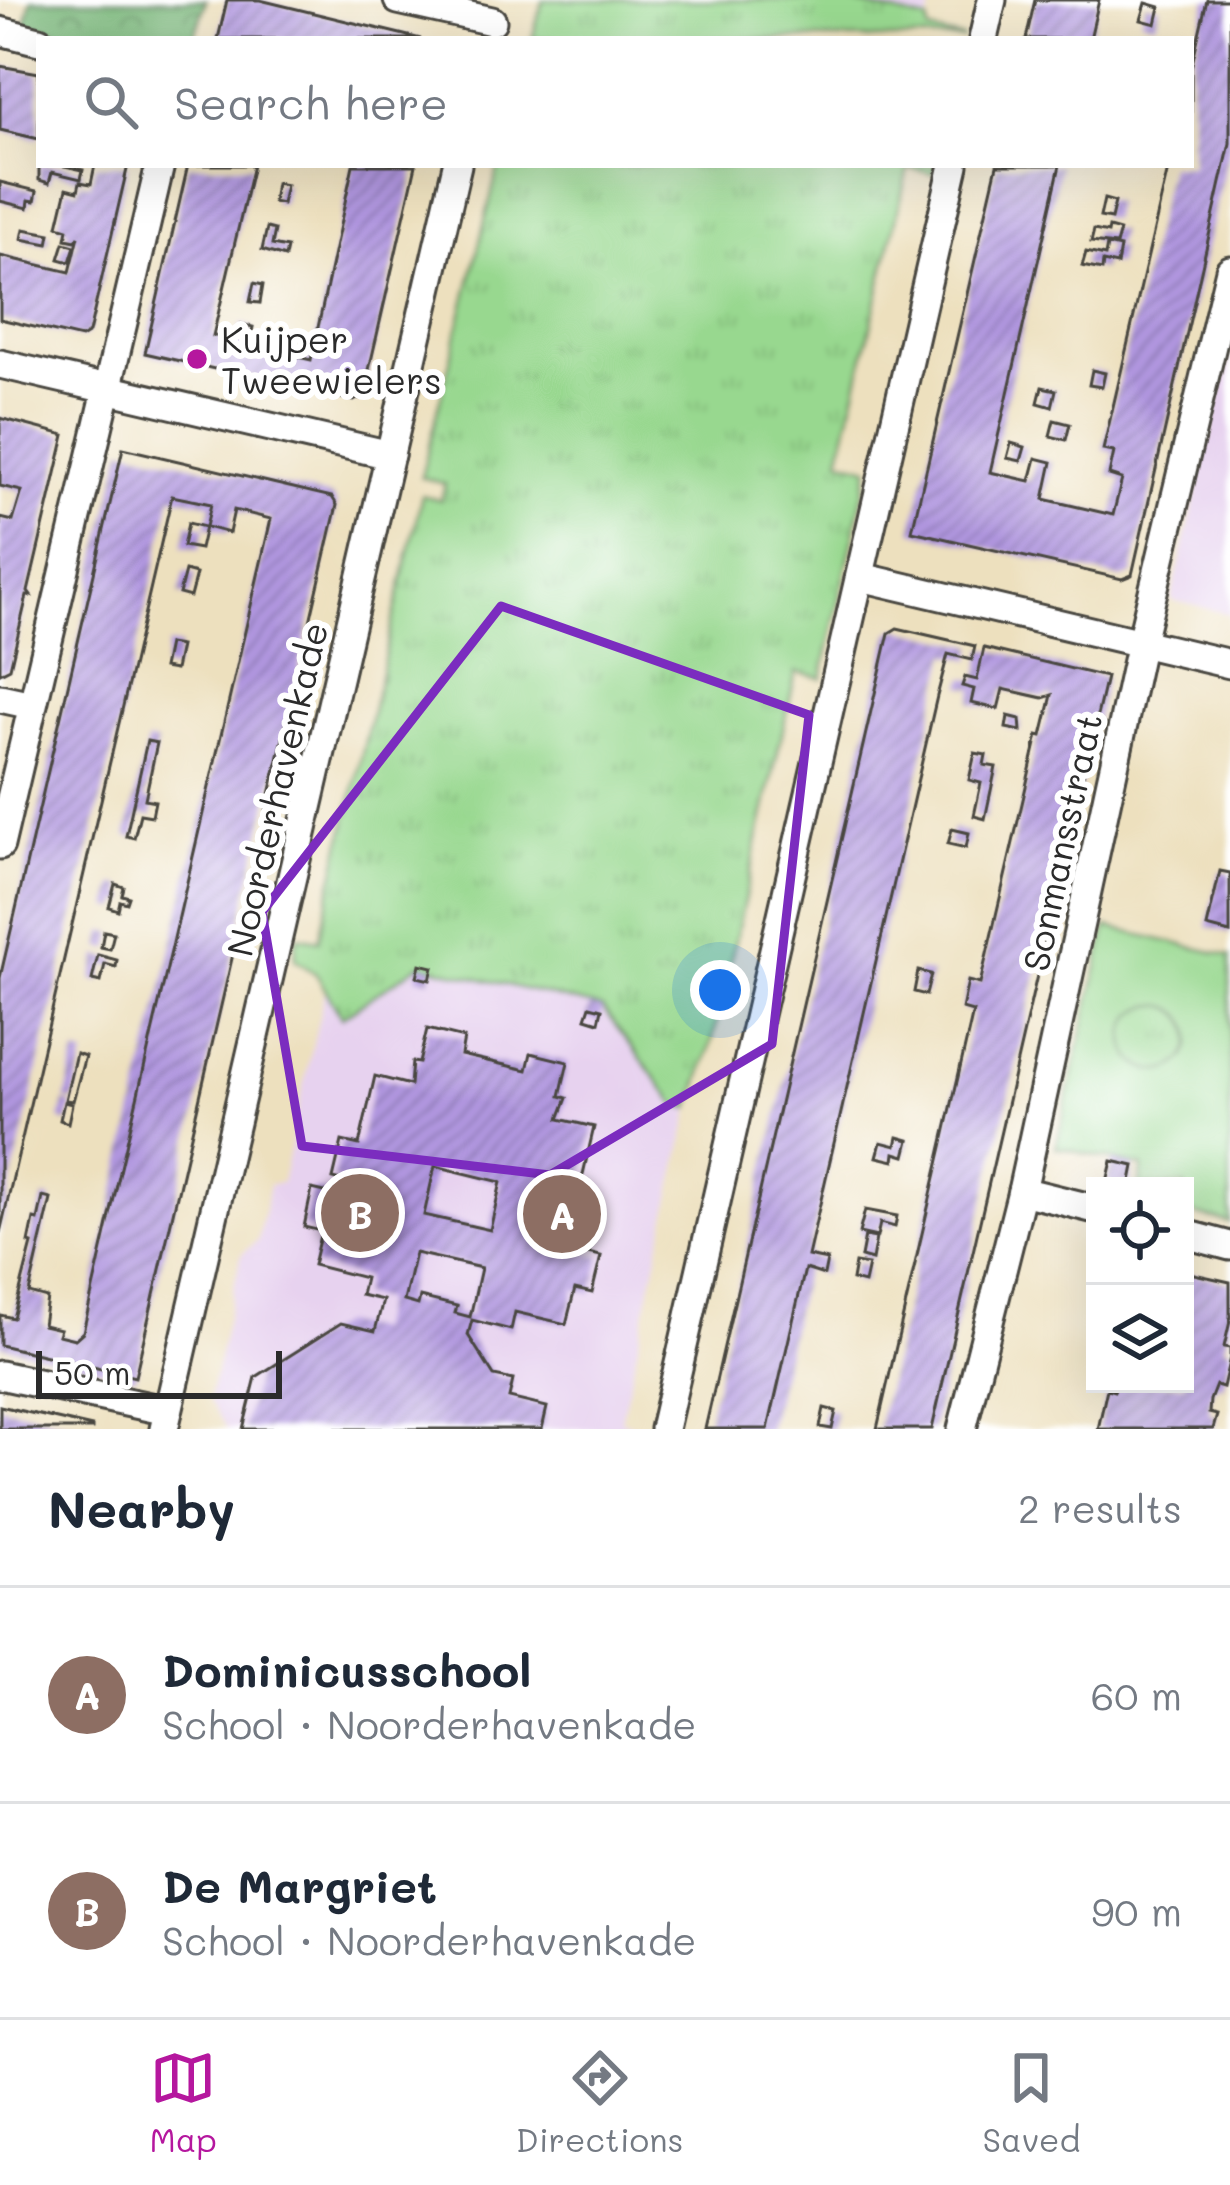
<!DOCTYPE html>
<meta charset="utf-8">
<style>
body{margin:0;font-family:Mali,sans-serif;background:#f6f6f7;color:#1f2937}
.controls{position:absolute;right:36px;bottom:36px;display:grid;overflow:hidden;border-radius:0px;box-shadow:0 12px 48px #0002}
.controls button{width:108px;height:108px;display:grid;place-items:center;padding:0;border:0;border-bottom:3px solid #e0e1e3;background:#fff;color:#1f2937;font:60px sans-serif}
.scale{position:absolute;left:36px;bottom:30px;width:246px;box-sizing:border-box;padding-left:12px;border:6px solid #2b2b2b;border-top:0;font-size:33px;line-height:42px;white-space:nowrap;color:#2b2b2b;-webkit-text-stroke:9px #fff;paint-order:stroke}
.you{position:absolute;left:720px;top:990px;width:42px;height:42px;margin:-30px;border:9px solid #fff;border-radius:50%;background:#1a73e8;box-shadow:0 0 0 18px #1a73e833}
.badge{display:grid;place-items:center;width:78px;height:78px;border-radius:50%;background:#b5179e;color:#fff;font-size:39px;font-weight:700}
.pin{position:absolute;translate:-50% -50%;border:6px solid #fff;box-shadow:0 3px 12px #0006}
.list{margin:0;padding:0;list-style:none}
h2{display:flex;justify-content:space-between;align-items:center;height:156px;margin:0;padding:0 48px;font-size:51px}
h2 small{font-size:39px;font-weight:400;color:#747a83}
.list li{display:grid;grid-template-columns:78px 1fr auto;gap:36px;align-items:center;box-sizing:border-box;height:216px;padding:0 48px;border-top:3px solid #e0e1e3}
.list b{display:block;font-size:45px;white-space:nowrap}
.list p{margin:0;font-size:39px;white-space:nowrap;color:#747a83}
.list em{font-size:39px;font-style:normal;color:#747a83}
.icon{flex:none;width:66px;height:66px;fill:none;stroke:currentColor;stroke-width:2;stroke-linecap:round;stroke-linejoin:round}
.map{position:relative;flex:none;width:1230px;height:1429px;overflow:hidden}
.search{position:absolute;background:#fff;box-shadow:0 12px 48px #0002;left:36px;right:36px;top:36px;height:132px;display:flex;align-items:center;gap:30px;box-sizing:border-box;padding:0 42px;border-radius:0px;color:#747a83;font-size:45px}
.sheet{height:588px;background:#fff}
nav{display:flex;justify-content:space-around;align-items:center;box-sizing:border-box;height:168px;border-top:3px solid #e0e1e3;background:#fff;font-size:33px;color:#747a83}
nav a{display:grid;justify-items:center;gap:6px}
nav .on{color:#b5179e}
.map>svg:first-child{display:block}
.built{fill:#e7d2ef}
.grass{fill:#98d88f;stroke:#62825d;stroke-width:3;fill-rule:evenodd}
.forest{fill:url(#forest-crowns);stroke:#527252;stroke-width:3}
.park{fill:url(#park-tufts);stroke:#62825d;stroke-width:3}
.building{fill:url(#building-hatch);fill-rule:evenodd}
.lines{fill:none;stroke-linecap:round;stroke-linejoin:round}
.street-casing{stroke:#484641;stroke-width:33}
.street{stroke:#fff;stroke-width:27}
.marked{fill:none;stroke:#7b2cbf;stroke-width:9;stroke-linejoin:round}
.poi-dot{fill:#b5179e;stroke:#fff;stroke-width:4.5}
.labels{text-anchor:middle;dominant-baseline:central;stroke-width:12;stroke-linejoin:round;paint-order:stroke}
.poi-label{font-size:36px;fill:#2b2b2b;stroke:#fff;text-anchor:start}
.street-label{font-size:36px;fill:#2b2b2b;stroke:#fff}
</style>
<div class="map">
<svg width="1230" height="1429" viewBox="0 0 1230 1429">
<defs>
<pattern id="forest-crowns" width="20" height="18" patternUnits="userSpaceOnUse" patternTransform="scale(3)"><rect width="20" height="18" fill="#7ab87a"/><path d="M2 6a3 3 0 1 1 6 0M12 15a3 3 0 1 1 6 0" fill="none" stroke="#649664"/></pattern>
<pattern id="park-tufts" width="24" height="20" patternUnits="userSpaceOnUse" patternTransform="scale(3)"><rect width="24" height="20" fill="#98d88f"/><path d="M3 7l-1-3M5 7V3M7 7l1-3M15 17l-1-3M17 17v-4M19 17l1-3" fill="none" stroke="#83ba7c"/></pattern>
<pattern id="building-hatch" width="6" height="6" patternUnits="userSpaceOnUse" patternTransform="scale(3)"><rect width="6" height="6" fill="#b096df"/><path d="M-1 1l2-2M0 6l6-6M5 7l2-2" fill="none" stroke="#8f7bb5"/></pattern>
</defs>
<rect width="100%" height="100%" fill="#fff"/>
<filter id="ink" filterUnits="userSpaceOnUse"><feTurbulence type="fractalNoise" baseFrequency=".00833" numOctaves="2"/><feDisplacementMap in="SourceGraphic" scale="24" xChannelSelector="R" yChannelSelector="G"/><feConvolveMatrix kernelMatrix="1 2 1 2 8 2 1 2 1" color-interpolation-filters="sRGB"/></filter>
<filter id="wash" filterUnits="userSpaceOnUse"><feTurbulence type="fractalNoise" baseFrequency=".004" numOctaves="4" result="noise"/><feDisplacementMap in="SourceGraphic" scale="48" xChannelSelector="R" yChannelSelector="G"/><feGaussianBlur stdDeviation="2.7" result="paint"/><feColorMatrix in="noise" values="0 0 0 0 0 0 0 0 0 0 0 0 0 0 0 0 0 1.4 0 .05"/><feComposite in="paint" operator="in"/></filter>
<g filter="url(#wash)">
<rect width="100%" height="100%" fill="#ede0be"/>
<g class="built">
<polygon points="839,0 933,0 928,21"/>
<polygon points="1230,354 1230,614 1171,600"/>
<polygon points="420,964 602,1009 677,1104 691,1108 621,1420 633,1424 632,1429 227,1429 209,1400 241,1255 258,1240 269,1185 282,1182 325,990 342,1016"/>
</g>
<path class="grass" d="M1107 927 1230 956V1223L1185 1212V1186H1139L1143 1167 1056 1147ZM1152 1006C1179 1014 1199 1024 1186 1056L1125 1035 1134 1016Z"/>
<polygon class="forest" points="31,0 206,0 194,39 91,39 36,26 23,32"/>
<g class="park">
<polygon points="543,0 839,0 928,21 929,31 964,39 532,39"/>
<polygon points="499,165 936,165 934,174 908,168 840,459 869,467 822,678 796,672 713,1038 691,1108 677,1105 602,1008 420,964 342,1017 316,974 295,959 297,936 319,940 422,495 441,500 445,484 421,477"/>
<circle cx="1158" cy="1038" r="33"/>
</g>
<g id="blocks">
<g class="building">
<polygon points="227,0 260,0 421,39 218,39"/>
<polygon points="1035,0 1099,0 1090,39 1026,39"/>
<polygon points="1207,0 1230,0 1230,143 1132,575 1122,579 912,531 997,165 1060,165 990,472 1030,481 1036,458 1052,462 1044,499 1113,515 1122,479 1109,475 1114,452 1103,450 1169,165 1191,165 1191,68"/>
<polygon points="1146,3 1160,7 1156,24 1141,20"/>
<polygon points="0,66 39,73 39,139 0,130"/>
<polygon points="39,165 60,165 83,170 81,179 52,172 49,183 39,180"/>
<polygon points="95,165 128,165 89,333 81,338 0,319 0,256 70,272 79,236 76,241 66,239 68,229 58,226 67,188 78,191 80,182 91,184"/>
<polygon points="188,165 253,165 213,336 237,338 241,324 253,327 249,345 273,351 275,337 292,340 290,355 311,360 353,165 416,165 363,396 354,401 145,353"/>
<polygon points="0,182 37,191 35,201 29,200 28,208 0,201"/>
<polygon points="276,183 286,185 282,204 273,202"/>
<polygon points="1104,199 1115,202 1111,219 1100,217"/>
<polygon points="267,228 275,230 272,245 287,248 285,257 262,250"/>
<polygon points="1109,228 1120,231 1116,245 1091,242 1094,230 1108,233"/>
<polygon points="24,229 50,234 48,244 22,239"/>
<polygon points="64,243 75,246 70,262 59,259"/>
<polygon points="1107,245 1120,248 1117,265 1103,262 1102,270 1082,266 1086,252 1105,256"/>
<polygon points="254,283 263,285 260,303 250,302"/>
<polygon points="1092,370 1105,373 1102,387 1089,385"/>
<polygon points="1042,387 1056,390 1052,407 1038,403"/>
<polygon points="0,418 65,435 28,592 31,596 27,596 10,668 0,673 0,523 1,518 13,521 22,491 0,486"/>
<polygon points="1054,420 1070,424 1066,440 1050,436"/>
<polygon points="1011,443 1025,447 1021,461 1007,458"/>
<polygon points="123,448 332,497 337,505 135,1377 0,1345 0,1315 13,1318 32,1244 29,1243 34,1219 38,1220 43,1197 51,1199 29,1293 47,1298 43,1325 60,1329 58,1335 75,1339 83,1332 271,519 234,510 229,533 206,527 211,504 172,496 0,1233 0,978"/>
<polygon points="188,523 205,527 200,549 183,546"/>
<polygon points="185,571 196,574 190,597 179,594"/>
<polygon points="897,628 975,646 972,660 948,654 937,696 808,1256 827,1260 824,1275 805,1269 768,1429 705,1429 889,633"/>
<polygon points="168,644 180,646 175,670 163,668"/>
<polygon points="984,648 1106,677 932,1429 877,1429 973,1012 962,1009 968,981 980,984 1038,735 1042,736 1052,695 1043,698 1003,689 998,709 971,703 974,689 962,686 965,677 977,680"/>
<polygon points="1008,716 1020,719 1021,731 1006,728"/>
<polygon points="147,741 157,743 145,799 155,801 152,816 140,814 134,838 126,836"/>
<polygon points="975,753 986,755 984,765 996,767 985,819 974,816 981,783 969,780"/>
<polygon points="952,829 969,833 966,848 948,844"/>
<polygon points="1220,871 1230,873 1230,933 1207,927"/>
<polygon points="115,884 124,887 122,895 129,897 127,903 120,901 118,910 109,907"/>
<polygon points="104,931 114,933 110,949 101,947"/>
<polygon points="98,955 117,960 116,967 105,964 101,982 92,980"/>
<polygon points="420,964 433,967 430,980 417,977"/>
<polygon points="918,971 931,974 926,995 914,992"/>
<polygon points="590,1006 602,1009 599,1022 586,1018"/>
<path d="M427 1029 464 1038 461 1055 527 1070 531 1053 568 1062 560 1096 567 1098 559 1119 594 1127 578 1196 595 1200 587 1238 574 1235 572 1244 576 1245 575 1250 601 1256 592 1293 575 1289 566 1324 515 1312 511 1330 472 1320 468 1335 494 1376 513 1380 509 1398 547 1407 542 1429H243L256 1377 341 1323 375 1331 383 1300 361 1295 365 1278 313 1265 321 1231 304 1227 312 1189 338 1195 340 1190 344 1192 346 1182 333 1179 342 1141 359 1145 375 1076 410 1085 412 1062 419 1063ZM435 1166 501 1182 490 1230 424 1215ZM415 1253 481 1268 470 1317 455 1313 457 1306 420 1297 418 1305 404 1301Z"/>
<polygon points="76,1053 85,1056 73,1101 65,1100"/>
<polygon points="64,1102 72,1104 68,1123 60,1120"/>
<polygon points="898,1137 909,1140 905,1156 895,1153 894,1161 877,1157 881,1142 896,1146"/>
<polygon points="1112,1161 1134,1166 1130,1186 1107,1182"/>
<polygon points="865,1210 897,1216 895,1227 880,1223 877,1237 859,1233"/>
<polygon points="865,1236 876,1238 872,1260 861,1257"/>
<polygon points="855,1263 868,1265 864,1283 852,1280"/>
<polygon points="1185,1272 1230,1282 1230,1321 1224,1347 1230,1348 1230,1357 1223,1387 1216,1385 1210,1400 1209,1413 1217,1415 1213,1429 1098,1429 1107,1389 1114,1391 1117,1384 1185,1384"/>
<polygon points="0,1406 92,1427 92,1429 0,1429"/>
<polygon points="824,1408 836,1411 832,1429 820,1427"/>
</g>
</g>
</g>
<g filter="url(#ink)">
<use href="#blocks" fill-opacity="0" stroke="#484641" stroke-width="3"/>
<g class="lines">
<defs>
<g id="street">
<polyline points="398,0 492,21"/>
<polyline points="0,31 39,41"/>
<polyline points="983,39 992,0"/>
<polyline points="0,364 390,455"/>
<polyline points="861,577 1230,664"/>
<polyline points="0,698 32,705"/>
<polyline points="0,845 160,165"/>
<polyline points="1022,1191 1095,1209"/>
<polyline points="1185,1234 1230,1246"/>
<polyline points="0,1375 168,1411"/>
<polyline points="164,1429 457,165"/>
<polyline points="664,1429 954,165"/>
<polyline points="962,1429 1022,1191 1141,642 1230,270"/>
</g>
</defs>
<use href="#street" class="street-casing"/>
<use href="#street" class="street"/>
</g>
</g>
<path class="marked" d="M501 606 809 715 772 1044 550 1175 302 1146 262 912Z"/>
<circle class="poi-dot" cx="197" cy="359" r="12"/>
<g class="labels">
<g class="poi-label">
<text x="221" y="338">Kuijper<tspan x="221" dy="41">Tweewielers</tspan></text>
</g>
<g class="street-label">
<text transform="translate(276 789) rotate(-77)">Noorderhavenkade</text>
<text transform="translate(1061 842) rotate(-78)">Sonmansstraat</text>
</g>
</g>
</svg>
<div class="controls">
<button><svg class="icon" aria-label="locate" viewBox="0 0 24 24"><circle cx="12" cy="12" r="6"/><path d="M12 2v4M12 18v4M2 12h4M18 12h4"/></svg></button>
<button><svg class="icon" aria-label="layers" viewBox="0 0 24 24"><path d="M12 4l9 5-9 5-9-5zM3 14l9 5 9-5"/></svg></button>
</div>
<div class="scale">50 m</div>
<div class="you"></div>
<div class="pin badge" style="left:562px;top:1214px;background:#8d6e63">A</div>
<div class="pin badge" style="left:360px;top:1213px;background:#8d6e63">B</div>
<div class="search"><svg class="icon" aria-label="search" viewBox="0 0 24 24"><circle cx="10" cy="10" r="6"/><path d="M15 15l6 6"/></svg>Search here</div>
</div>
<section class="sheet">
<h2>Nearby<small>2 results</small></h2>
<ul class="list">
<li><span class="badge" style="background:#8d6e63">A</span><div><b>Dominicusschool</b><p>School · Noorderhavenkade</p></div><em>60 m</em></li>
<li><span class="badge" style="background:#8d6e63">B</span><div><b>De Margriet</b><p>School · Noorderhavenkade</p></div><em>90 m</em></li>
</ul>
</section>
<nav>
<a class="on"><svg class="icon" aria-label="map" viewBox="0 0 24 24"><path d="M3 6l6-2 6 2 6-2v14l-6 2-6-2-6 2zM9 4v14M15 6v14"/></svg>Map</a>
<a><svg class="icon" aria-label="directions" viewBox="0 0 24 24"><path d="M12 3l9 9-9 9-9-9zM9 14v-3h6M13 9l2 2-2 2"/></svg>Directions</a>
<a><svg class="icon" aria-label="saved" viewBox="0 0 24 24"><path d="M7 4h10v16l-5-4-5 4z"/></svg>Saved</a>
</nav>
